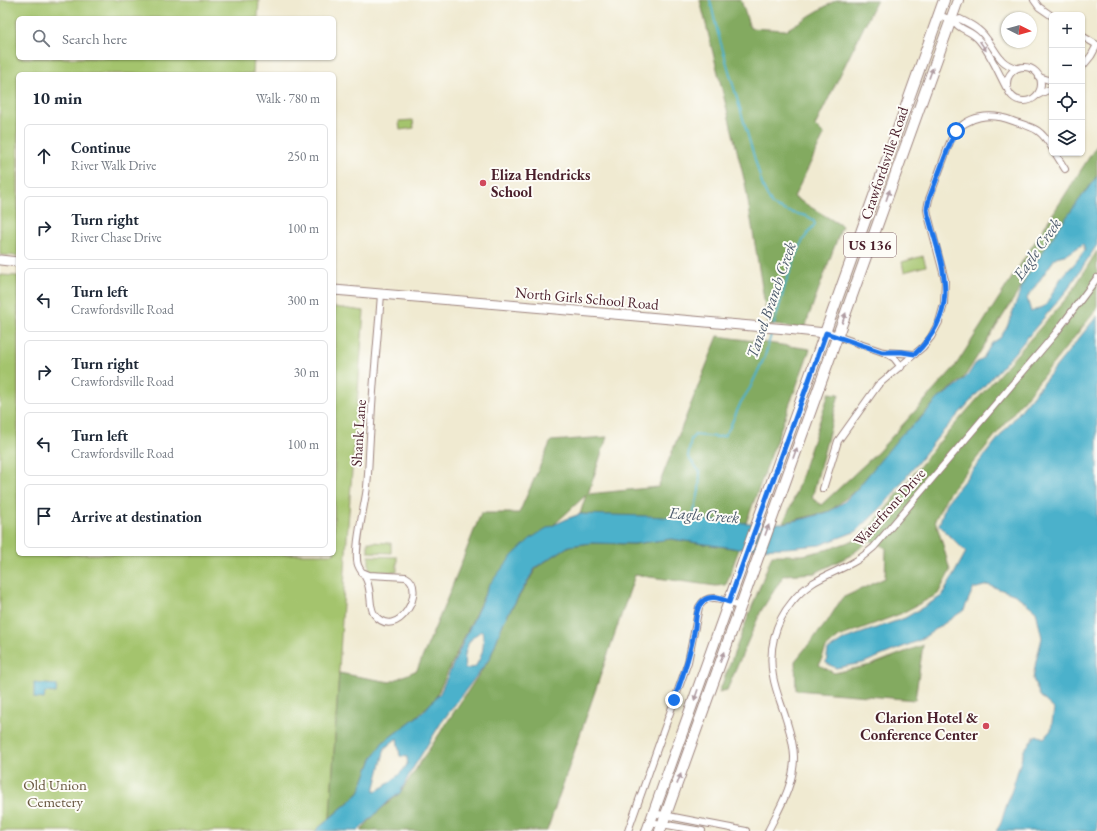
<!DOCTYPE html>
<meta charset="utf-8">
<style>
body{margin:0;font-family:"EB Garamond",serif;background:#f6f6f7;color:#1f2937}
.controls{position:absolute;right:12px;top:12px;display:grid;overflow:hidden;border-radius:6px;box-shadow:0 1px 3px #0004}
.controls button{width:36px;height:36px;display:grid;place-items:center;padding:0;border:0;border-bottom:1px solid #e0e1e3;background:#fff;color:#1f2937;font:20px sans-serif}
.compass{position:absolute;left:1001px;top:12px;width:36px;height:36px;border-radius:50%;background:#fff;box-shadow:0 1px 3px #0004;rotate:96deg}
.stop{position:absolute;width:12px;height:12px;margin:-9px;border:3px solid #1a73e8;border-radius:50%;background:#fff}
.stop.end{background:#1a73e8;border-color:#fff;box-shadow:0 1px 4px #0008}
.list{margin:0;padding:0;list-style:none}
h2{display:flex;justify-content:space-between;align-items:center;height:52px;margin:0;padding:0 16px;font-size:17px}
h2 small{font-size:13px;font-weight:400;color:#747a83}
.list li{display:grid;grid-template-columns:26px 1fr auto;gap:12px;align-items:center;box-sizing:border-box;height:64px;margin:0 8px 8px;padding:0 8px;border:1px solid #e0e1e3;border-radius:6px}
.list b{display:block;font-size:15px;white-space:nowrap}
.list p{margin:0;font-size:13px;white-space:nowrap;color:#747a83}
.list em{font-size:13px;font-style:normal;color:#747a83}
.icon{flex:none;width:22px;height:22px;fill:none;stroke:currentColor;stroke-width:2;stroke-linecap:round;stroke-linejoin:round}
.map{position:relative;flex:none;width:1097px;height:831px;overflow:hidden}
.search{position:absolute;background:#fff;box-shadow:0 1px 3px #0004;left:16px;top:16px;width:320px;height:44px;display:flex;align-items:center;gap:10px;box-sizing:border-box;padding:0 14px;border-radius:6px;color:#747a83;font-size:15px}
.panel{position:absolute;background:#fff;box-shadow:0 1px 3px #0004;left:16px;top:72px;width:320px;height:484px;border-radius:6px}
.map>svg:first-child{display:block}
.green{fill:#a4c46d;stroke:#77724c}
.forest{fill:#83aa60;stroke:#666446}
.water{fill:#4cb1cb;stroke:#4b687b;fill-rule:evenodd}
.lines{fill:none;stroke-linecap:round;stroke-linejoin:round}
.stream{stroke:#4cb1cb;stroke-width:2}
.street-casing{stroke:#9d847e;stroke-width:8}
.secondary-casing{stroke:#9d847e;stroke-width:11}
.primary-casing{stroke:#9d847e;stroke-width:12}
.street{stroke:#fff;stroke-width:6}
.secondary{stroke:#fff;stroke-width:9}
.primary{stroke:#fff;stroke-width:10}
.oneway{fill:#ae9aa0}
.route{stroke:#1a73e8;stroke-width:5}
.poi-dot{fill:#d1495b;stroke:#fdfcf7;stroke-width:1.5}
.labels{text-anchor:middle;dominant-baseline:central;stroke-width:4;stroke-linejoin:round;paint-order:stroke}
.shield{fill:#fdfcf7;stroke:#806168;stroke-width:1}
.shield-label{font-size:14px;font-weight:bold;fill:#4a1f2b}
.street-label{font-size:15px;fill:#4a1f2b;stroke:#fdfcf7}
.poi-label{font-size:15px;font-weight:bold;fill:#4a1f2b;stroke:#fdfcf7;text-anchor:start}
.park-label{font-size:15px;fill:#6a5942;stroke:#fdfcf7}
.water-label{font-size:16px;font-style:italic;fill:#4b596b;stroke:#fdfcf7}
</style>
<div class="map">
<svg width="1097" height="831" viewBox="0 0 1097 831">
<rect width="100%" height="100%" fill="#fdfcf7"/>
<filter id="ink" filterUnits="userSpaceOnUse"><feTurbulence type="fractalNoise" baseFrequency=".025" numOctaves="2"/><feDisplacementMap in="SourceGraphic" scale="8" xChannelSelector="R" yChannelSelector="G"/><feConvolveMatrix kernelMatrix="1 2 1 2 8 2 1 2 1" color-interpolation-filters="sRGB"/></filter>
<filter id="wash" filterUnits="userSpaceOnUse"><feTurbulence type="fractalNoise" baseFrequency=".012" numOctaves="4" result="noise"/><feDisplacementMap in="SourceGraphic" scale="16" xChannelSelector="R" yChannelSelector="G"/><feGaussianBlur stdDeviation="0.9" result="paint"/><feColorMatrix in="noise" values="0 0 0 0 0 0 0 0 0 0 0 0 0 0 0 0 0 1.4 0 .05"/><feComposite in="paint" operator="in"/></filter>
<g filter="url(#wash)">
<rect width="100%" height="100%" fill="#f0ead1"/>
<g class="green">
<polygon points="0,0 259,0 258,18 18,18 18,58 254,58 253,74 18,74 18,256 0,255"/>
<polygon points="413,120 414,128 400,130 399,121"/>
<polygon points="923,256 926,266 904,272 902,262"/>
<polygon points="0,275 18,276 18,554 334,554 334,307 364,311 347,538 330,818 315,831 0,831"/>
<polygon points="368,542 391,543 391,553 368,552"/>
<polygon points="369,556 397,557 397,572 369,571"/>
</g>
<g class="forest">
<polygon points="700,0 741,0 750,28 786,30 836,0 877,0 815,126 824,135 794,197 842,226 804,329 768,324 745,183"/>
<polygon points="1097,145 1097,176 1053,237 963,379 938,399 881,460 856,490 830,511 783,523 792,504 829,393 839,394 812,498 821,505 878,452 954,368"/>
<polygon points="1097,251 1097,309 948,494 935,520 943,545 950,571 938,594 900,614 839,637 826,648 819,665 834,673 871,665 923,645 915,700 796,690 795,661 827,622 842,598 885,578 886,548 870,540 851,555 815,573 784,575 761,611 727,690 719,692 772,555 803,555 829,549 854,540 870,527 892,501 935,447 1071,293"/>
<polygon points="718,336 810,349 746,523 580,514 586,495 489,585 435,699 414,719 382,743 372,759 359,793 330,818 339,673 390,682 417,670 445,604 481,513 519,513 551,441 607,437 588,494 658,487"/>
<polygon points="671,539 739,549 726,585 716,586 635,575 547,831 361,831 375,814 400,793 490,658 504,621 537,567 569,546 591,543 634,544"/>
</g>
<g class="water">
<path d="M1097 176V245L1068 289 1016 351 938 437 884 505 857 531 820 545 786 548 739 549 671 539 634 544 591 543 569 546 536 567 504 621 490 658 441 723 410 773 400 793 389 801 358 831H315L359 793 372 759 382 743 422 713 440 693 489 585 512 556 530 539 545 529 569 518 580 514 649 516 746 523H783L807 518 830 511 844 502 856 490 901 435 919 420 938 399 959 384 968 375 975 364 983 358 992 343 1000 338 1007 327 1025 279 1060 226ZM1083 244 1085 250 1075 263 1061 278 1046 305 1031 312 1027 298 1056 257 1068 254ZM482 631C485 645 483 655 475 667L465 669C463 653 467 638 482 631ZM397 738 400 756 407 757C407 760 408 762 407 764 404 772 382 790 374 791L385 748Z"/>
<polygon points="1097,316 1097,831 996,831 1000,825 1016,777 1024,750 1036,735 1044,738 1051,730 1054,709 1040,696 1033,679 1036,661 1042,638 1036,611 1016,595 988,585 973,589 964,610 920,640 863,663 836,668 826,663 828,650 845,639 905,618 942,596 966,552 939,525 946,503"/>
<polygon points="34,683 57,685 56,693 45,692 44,699 34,698"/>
</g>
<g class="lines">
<g class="stream">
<path d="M710 0 717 30 763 187 772 205C777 207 784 211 790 212 798 215 812 214 815 224L803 240 787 279 774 324"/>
<polyline points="692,521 699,491 700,472 688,457 691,439 695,435 718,437 724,436 729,429 741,402 750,388 765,356 772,331"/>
</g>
</g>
</g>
<g filter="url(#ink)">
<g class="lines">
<defs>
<g id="street">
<polyline points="1034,0 1039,7 1052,16"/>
<path d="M939 15 954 21 960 19C970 24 980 29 986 38 997 51 998 63 1016 68"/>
<path d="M954 21C959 30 970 30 977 38 989 50 998 72 1006 87"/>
<polyline points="1082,36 1097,45"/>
<circle cx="1024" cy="84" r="17"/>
<polyline points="1082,67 1091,56 1097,45"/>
<polyline points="1039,77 1052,81"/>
<polyline points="1038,95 1052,88"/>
<polyline points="1055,153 1065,169"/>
<polyline points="837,336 883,352 915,354"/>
<polyline points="884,352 894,358 901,367"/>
<path d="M823 489 838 441 878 385 923 347 931 337 939 322 944 304 945 280 928 215 927 209 929 199C934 186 938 174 943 161 946 153 949 143 953 136 966 114 992 113 1013 121 1034 128 1040 128 1052 148"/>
<path d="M362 572 369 575 406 577C428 588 397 644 374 614 372 611 372 608 371 605 370 597 370 589 367 581 365 575 360 571 358 565 353 551 365 505 367 487 369 466 369 445 371 424 373 380 378 337 381 294"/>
<polyline points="653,813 746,831"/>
<polyline points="650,822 702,831"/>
<path d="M628 831 688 662 699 607C708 590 726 601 740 607"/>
<path d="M768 831C780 807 794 785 794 757 794 743 789 729 785 716 781 703 775 689 773 676 768 650 775 622 792 602 810 579 829 576 852 563 861 559 867 553 874 547L1055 334 1097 278"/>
</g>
<g id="secondary">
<polyline points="0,260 18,262"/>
<polyline points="334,290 787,329 825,333 837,336"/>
</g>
<g id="primary">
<polyline points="647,831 944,0"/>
<polyline points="660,831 958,0"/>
</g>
</defs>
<use href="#street" class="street-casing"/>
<use href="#secondary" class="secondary-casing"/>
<use href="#primary" class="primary-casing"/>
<use href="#street" class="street"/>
<use href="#secondary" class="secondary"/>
<use href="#primary" class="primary"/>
</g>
<defs><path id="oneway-solid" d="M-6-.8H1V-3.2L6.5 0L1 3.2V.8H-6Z"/></defs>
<g class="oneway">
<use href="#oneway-solid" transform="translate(983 46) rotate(56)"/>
<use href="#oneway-solid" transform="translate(931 73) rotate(-70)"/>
<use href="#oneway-solid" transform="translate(888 195) rotate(-71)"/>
<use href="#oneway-solid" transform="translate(844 318) rotate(-70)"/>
<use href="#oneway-solid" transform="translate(795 453) rotate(-70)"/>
<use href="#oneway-solid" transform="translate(767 530) rotate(-70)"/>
<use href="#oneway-solid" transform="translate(722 657) rotate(-71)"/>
<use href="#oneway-solid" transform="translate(696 695) rotate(109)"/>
<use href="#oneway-solid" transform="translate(679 779) rotate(-70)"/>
</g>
</g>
<g class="lines" filter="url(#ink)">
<path class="route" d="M674 700C683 676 691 652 695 627 696 618 696 607 703 601 711 594 721 599 729 602L826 333 882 352H902L915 354C962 308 943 269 928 215L927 209 929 199 951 141 956 131"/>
</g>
<g class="poi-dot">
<circle cx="483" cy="183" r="4"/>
<circle cx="986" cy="726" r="4"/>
</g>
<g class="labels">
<rect class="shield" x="844" y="233" width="52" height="24" rx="3"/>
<g class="shield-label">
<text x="870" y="245">US 136</text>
</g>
<g class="street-label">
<text transform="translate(884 163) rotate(-71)">Crawfordsville Road</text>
<text transform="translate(587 298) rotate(5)">North Girls School Road</text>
<text transform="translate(358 433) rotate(-86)">Shank Lane</text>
<text transform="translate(889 507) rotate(-48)">Waterfront Drive</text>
</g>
<g class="poi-label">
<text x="491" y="174">Eliza Hendricks<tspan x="491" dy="17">School</tspan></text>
<text x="978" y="717" text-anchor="end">Clarion Hotel &amp;<tspan x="978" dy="17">Conference Center</tspan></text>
</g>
<g class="park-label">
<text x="55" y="784">Old Union<tspan x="55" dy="17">Cemetery</tspan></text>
</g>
<g class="water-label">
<text transform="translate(1037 249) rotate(-55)">Eagle Creek</text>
<text transform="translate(771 300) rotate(-71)">Tansel Branch Creek</text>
<text transform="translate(704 515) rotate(4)">Eagle Creek</text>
</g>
</g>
</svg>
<div class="controls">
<button>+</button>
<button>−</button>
<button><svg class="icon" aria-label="locate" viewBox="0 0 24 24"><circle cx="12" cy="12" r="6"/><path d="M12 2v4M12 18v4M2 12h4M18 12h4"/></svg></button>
<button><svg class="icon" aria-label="layers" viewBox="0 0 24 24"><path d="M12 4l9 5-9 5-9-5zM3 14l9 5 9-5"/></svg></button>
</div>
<svg class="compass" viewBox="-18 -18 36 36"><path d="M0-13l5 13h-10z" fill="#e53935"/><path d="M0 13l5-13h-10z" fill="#747a83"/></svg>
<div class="stop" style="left:956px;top:131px"></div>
<div class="stop end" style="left:674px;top:700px"></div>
<div class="search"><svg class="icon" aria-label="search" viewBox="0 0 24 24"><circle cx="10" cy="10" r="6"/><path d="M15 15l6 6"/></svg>Search here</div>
<section class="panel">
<h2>10 min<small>Walk · 780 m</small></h2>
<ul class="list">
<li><svg class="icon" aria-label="ahead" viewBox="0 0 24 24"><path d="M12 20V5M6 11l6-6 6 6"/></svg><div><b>Continue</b><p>River Walk Drive</p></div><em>250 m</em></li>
<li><svg class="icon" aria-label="right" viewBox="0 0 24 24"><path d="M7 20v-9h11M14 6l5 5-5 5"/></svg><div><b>Turn right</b><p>River Chase Drive</p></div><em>100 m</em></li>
<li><svg class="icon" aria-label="left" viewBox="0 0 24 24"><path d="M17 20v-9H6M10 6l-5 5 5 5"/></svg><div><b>Turn left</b><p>Crawfordsville Road</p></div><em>300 m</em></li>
<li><svg class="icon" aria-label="right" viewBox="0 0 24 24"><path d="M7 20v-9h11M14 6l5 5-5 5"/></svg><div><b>Turn right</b><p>Crawfordsville Road</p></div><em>30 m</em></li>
<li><svg class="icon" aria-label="left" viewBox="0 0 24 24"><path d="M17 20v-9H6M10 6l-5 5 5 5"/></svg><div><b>Turn left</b><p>Crawfordsville Road</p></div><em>100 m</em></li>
<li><svg class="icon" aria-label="arrive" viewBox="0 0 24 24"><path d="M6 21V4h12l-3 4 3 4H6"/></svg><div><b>Arrive at destination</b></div></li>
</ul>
</section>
</div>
